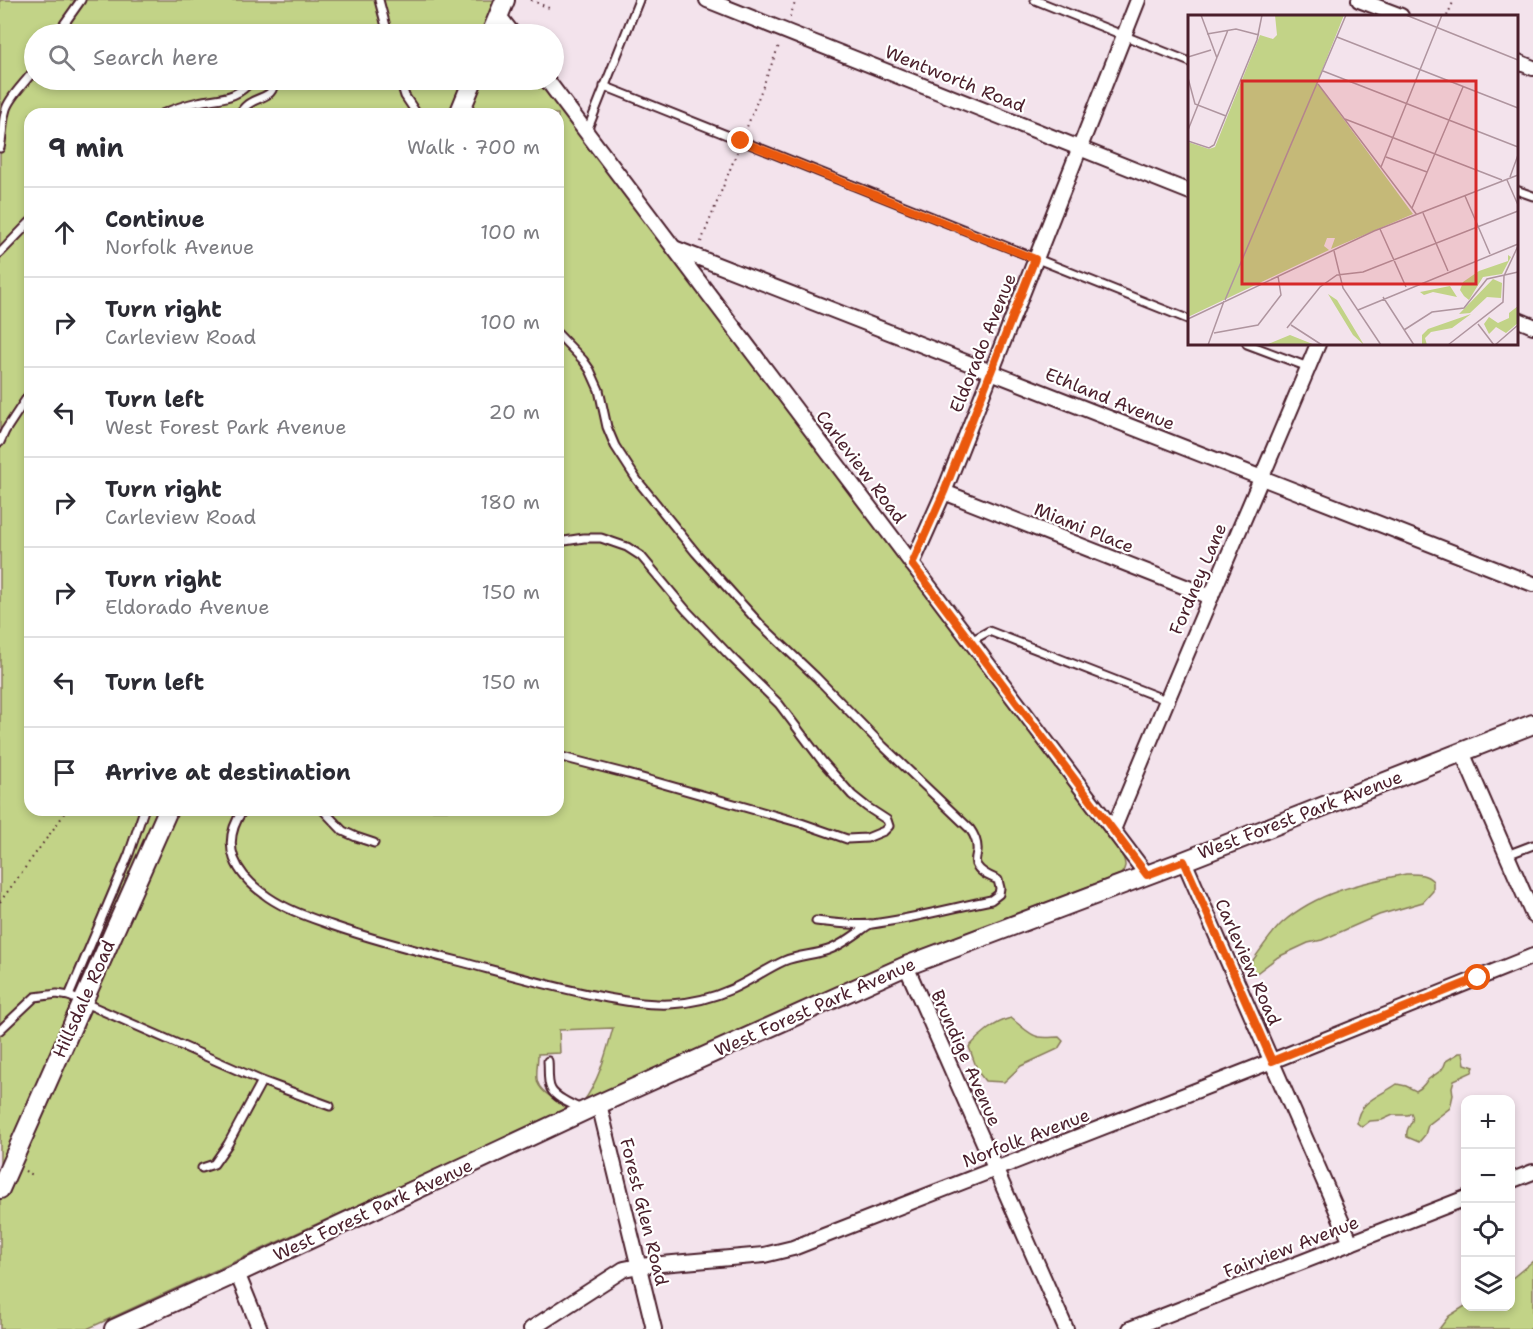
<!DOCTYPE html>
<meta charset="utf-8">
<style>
body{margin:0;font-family:"Shantell Sans",sans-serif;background:#f2f2f3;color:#2b2b33}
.controls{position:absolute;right:18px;bottom:18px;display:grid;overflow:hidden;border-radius:12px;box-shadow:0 3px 9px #0003}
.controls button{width:54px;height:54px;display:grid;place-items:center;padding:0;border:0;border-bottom:2px solid #e1e1e2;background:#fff;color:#2b2b33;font:30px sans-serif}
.stop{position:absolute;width:18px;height:18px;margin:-14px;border:4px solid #ea580c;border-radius:50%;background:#fff}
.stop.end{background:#ea580c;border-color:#fff;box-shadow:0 2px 6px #0008}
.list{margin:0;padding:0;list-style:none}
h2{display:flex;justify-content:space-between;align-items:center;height:78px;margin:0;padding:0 24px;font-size:26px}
h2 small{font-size:20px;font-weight:400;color:#7c7c81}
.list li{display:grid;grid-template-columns:39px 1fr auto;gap:18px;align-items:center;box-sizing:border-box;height:90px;padding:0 24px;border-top:2px solid #e1e1e2}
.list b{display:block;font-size:22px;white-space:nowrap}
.list p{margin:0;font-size:20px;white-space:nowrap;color:#7c7c81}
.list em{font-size:20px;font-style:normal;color:#7c7c81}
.icon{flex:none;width:33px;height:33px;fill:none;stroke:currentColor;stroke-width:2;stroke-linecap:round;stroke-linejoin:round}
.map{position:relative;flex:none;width:1533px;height:1329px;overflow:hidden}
.search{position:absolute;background:#fff;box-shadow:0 3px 9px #0003;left:24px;top:24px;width:540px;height:66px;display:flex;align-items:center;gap:15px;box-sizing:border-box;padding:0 21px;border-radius:33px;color:#7c7c81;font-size:22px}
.panel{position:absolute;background:#fff;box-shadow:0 3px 9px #0003;left:24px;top:108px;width:540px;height:708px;border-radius:18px}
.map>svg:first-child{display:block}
.green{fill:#c2d387;stroke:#867959;stroke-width:1.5;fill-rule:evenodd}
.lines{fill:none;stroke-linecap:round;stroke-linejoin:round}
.service-casing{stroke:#4a1f2b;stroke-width:11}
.minor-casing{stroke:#4a1f2b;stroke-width:18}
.secondary-casing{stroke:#4a1f2b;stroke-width:22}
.path{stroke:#4a1f2b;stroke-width:2;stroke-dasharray:1.5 4.5;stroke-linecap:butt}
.service{stroke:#fff;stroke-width:7}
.minor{stroke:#fff;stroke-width:14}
.secondary{stroke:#fff;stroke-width:18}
.route{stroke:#ea580c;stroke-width:8}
.labels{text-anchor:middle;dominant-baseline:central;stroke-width:4.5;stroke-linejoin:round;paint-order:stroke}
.street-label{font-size:18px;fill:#4a1f2b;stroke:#fff}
.inset-road{fill:none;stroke:#af959f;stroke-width:1.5}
.view{fill:#d62828;fill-opacity:0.15;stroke:#d62828;stroke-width:3}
.inset-edge{fill:none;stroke:#4a1f2b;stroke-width:3}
</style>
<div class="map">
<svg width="1533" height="1329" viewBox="0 0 1533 1329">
<rect width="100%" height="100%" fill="#f3e3ec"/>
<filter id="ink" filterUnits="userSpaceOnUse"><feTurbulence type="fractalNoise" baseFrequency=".0167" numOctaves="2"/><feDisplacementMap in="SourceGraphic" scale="12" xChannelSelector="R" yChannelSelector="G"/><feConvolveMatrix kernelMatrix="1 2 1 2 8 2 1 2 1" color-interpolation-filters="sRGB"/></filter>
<g filter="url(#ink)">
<g class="green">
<path d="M0 0H494L489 12 506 34H34V80H540L1123 857C1126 864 1126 868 1121 874L902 957 583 1102C599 1081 606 1053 613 1028L559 1030 560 1053 538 1054C538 1062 536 1071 537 1079 538 1093 560 1101 570 1108L87 1329H0ZM30 114H558V810H30Z"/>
<path d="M1406 874C1416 874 1425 873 1433 881V891L1423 902 1379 915 1322 940 1308 943 1278 957 1254 975 1248 973V967C1258 954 1270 934 1282 923 1317 892 1361 883 1406 874Z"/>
<path d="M1011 1018C1019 1024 1030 1036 1039 1037 1046 1038 1053 1037 1059 1037L1063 1041 1058 1049 1021 1066 1004 1082 985 1081 978 1072 969 1047C979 1035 995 1022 1011 1018Z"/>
<path d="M1459 1053H1463L1465 1064 1474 1067 1472 1072 1454 1080 1452 1087 1453 1095 1450 1108 1428 1125 1425 1135 1419 1142 1407 1137C1404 1126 1417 1123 1411 1113L1408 1115H1393L1382 1120 1370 1121 1362 1127 1357 1123C1358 1101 1382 1095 1397 1084L1406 1086 1416 1091C1425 1087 1423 1083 1430 1078 1438 1072 1443 1072 1446 1061Z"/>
<polygon points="1533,1261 1533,1329 1439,1329 1449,1316 1465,1306 1510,1306 1511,1279"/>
</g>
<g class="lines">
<defs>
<g id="service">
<polyline points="379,0 388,34"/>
<polyline points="1035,0 1190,62"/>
<polyline points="57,34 81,0"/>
<polyline points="400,80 405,96 417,114"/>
<polyline points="604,86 1190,320"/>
<path d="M162 114C173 109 185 105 198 102 221 97 236 100 252 80"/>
<path d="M239 114C242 110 246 105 250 103 262 95 274 98 274 80"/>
<polyline points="587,131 639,0"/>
<path d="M0 148C3 135 2 122 6 109 10 96 26 82 34 70"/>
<polyline points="1516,190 1533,196"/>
<polyline points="0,253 30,222"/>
<path d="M558 334 583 360 590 370 599 390 607 427 615 446 637 480 696 553 759 623 816 677 883 746 970 829C975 836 978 843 977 852 976 857 974 862 977 866 981 873 991 877 998 880L1000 888 999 894 991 900C952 908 912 919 872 924 853 926 835 923 816 921"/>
<polyline points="1247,344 1308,367"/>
<polyline points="0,442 5,431 30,393"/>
<polyline points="558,542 584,538 601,538 627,547 641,556 686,610 730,656 779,704 822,761 852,795 867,807 887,820 889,826 884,831 867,838 847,839 801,823 628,774 558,756"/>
<polyline points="971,641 989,631 1166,700"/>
<path d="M243 810C218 846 236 875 268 897 287 910 309 917 331 925 374 940 417 951 462 962 507 974 552 987 598 996 622 1001 646 1005 670 1004 692 1003 712 998 732 989 750 981 766 969 784 961 798 955 814 955 828 950 843 945 857 933 870 924"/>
<polyline points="323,810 343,831 356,837 374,843"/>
<polyline points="1507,855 1533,845"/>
<polyline points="69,996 129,854 144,810"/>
<polyline points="0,1030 35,997 57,994 69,996 262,1081 330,1106"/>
<path d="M548 1061C549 1069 547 1082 551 1089 556 1099 574 1105 583 1110"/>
<polyline points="202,1168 214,1164 228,1144 262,1081"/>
</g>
<g id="minor">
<polyline points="707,0 1190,192"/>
<polyline points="1359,0 1401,16"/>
<polyline points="499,16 513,34"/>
<polyline points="1516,61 1533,68"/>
<polyline points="547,80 1147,875"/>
<polyline points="674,248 1533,584"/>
<polyline points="1516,319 1533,326"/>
<polyline points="944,492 1211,597"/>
<polyline points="912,564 944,492 1138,0"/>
<polyline points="1462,752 1533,915"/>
<path d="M1113 830C1180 667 1250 506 1318 344"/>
<polyline points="1184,861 1351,1243"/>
<polyline points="906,966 1066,1329"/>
<polyline points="599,1104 654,1329"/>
<polyline points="1510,1181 1533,1172"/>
<polyline points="237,1273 260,1329"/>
<polyline points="531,1329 624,1269 639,1266 764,1255 793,1248 1272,1061 1533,956"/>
<polyline points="1130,1329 1466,1198"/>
</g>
<g id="secondary">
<polyline points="491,34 505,0"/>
<polyline points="459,114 473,80"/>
<polyline points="0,1189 168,810"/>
<polyline points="114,1329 237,1273 599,1104 906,966 1184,861 1533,724"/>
</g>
</defs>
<use href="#service" class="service-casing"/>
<use href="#minor" class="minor-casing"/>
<use href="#secondary" class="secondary-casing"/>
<g class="path">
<polyline points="531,0 549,8"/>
<polyline points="1447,16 1454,0"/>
<polyline points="790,17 796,0"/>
<polyline points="745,132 780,43"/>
<polyline points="701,242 737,152"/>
<polyline points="0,902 60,820 66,810"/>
<polyline points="25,1171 33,1175"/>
</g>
<use href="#service" class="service"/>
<use href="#minor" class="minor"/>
<use href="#secondary" class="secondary"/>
</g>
</g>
<g class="lines" filter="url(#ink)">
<polyline class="route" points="741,141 1035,259 944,492 912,564 1147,875 1184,861 1272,1061 1478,978"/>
</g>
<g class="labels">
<g class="street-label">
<text transform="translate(955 79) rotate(22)">Wentworth Road</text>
<text transform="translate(983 343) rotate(-68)">Eldorado Avenue</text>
<text transform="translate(1110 399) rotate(22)">Ethland Avenue</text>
<text transform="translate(861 467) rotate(53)">Carleview Road</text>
<text transform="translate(1084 528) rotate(22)">Miami Place</text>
<text transform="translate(1198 579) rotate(-67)">Fordney Lane</text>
<text transform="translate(1300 815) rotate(-21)">West Forest Park Avenue</text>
<text transform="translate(1248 962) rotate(66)">Carleview Road</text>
<text transform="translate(84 999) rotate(-66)">Hillsdale Road</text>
<text transform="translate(815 1007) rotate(-24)">West Forest Park Avenue</text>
<text transform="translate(966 1058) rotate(66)">Brundige Avenue</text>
<text transform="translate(1026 1138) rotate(-21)">Norfolk Avenue</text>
<text transform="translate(373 1210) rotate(-25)">West Forest Park Avenue</text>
<text transform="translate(644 1212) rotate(76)">Forest Glen Road</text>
<text transform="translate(1291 1247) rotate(-21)">Fairview Avenue</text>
</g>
</g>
<g transform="translate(1188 15)">
<rect width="330" height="330" fill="#f3e3ec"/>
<path d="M87 0H156L129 68 225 199 143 234 147 223H139L136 231 141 235 0 302V127L21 134 27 132 72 20 85 24 89 20ZM320 240 323 242 314 259 295 262 281 285 276 281 272 275 275 267 291 256 320 246ZM305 264 314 268 313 283 299 282 282 298 271 299ZM262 271 269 282 245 277 236 280 232 277ZM140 279 149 285 176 330 165 320ZM330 291V308L318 318 308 312 301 319 296 309 301 302 310 308 321 303V298ZM283 299 264 313 243 317 237 323 239 330 234 329V320L240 314ZM102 320 127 330H74L80 329Z" fill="#c2d387"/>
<path class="inset-road" d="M13 0 29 43M218 0 330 45M19 19 48 14 71 20M149 22 330 93M0 42 23 35M135 56 330 132M0 63 7 89 38 101M130 69 229 200M157 104 314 165M0 115 40 15M0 126 21 133 26 130 69 25 74 0M198 142 239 157M193 152 254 0M322 162 330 140M319 165 330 190M277 181 302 239M224 193 275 72M235 198 260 256M192 214 218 272M146 236 155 273 193 330M195 282 226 330M37 285 158 0M170 295 330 229M0 304 186 216 330 160M290 309 306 330M103 310 134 330M99 313 132 272 149 260 175 257 330 196M216 315 244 297 276 293 299 264 330 257M26 318 70 310 93 280 90 261M20 330 36 286M260 330 315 287 316 261 330 231M307 330 330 310"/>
<path class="view" d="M54 66H288V269H54Z"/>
<rect width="330" height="330" class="inset-edge"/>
</g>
</svg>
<div class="controls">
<button>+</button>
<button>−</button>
<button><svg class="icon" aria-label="locate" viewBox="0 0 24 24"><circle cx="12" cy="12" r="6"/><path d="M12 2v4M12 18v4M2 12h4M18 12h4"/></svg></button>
<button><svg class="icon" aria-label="layers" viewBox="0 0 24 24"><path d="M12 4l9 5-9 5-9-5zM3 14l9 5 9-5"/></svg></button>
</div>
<div class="stop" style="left:1478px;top:978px"></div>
<div class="stop end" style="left:741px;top:141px"></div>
<div class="search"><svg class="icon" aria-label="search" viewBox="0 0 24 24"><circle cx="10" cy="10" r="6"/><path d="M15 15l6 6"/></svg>Search here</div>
<section class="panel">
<h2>9 min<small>Walk · 700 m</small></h2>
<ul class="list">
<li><svg class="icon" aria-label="ahead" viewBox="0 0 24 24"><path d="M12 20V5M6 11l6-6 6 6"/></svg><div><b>Continue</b><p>Norfolk Avenue</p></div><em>100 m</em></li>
<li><svg class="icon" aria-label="right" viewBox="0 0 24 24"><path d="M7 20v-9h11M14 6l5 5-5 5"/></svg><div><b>Turn right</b><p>Carleview Road</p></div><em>100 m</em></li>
<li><svg class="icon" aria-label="left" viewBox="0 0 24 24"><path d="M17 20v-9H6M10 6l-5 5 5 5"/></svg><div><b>Turn left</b><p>West Forest Park Avenue</p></div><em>20 m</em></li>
<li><svg class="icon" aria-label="right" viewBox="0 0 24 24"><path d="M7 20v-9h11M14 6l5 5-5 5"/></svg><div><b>Turn right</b><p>Carleview Road</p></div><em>180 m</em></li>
<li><svg class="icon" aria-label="right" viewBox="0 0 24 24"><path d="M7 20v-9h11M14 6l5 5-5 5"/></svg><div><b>Turn right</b><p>Eldorado Avenue</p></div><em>150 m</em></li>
<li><svg class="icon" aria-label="left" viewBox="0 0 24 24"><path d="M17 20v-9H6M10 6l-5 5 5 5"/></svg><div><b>Turn left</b></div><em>150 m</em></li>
<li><svg class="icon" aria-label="arrive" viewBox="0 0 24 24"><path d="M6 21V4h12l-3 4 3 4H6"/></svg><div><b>Arrive at destination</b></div></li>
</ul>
</section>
</div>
